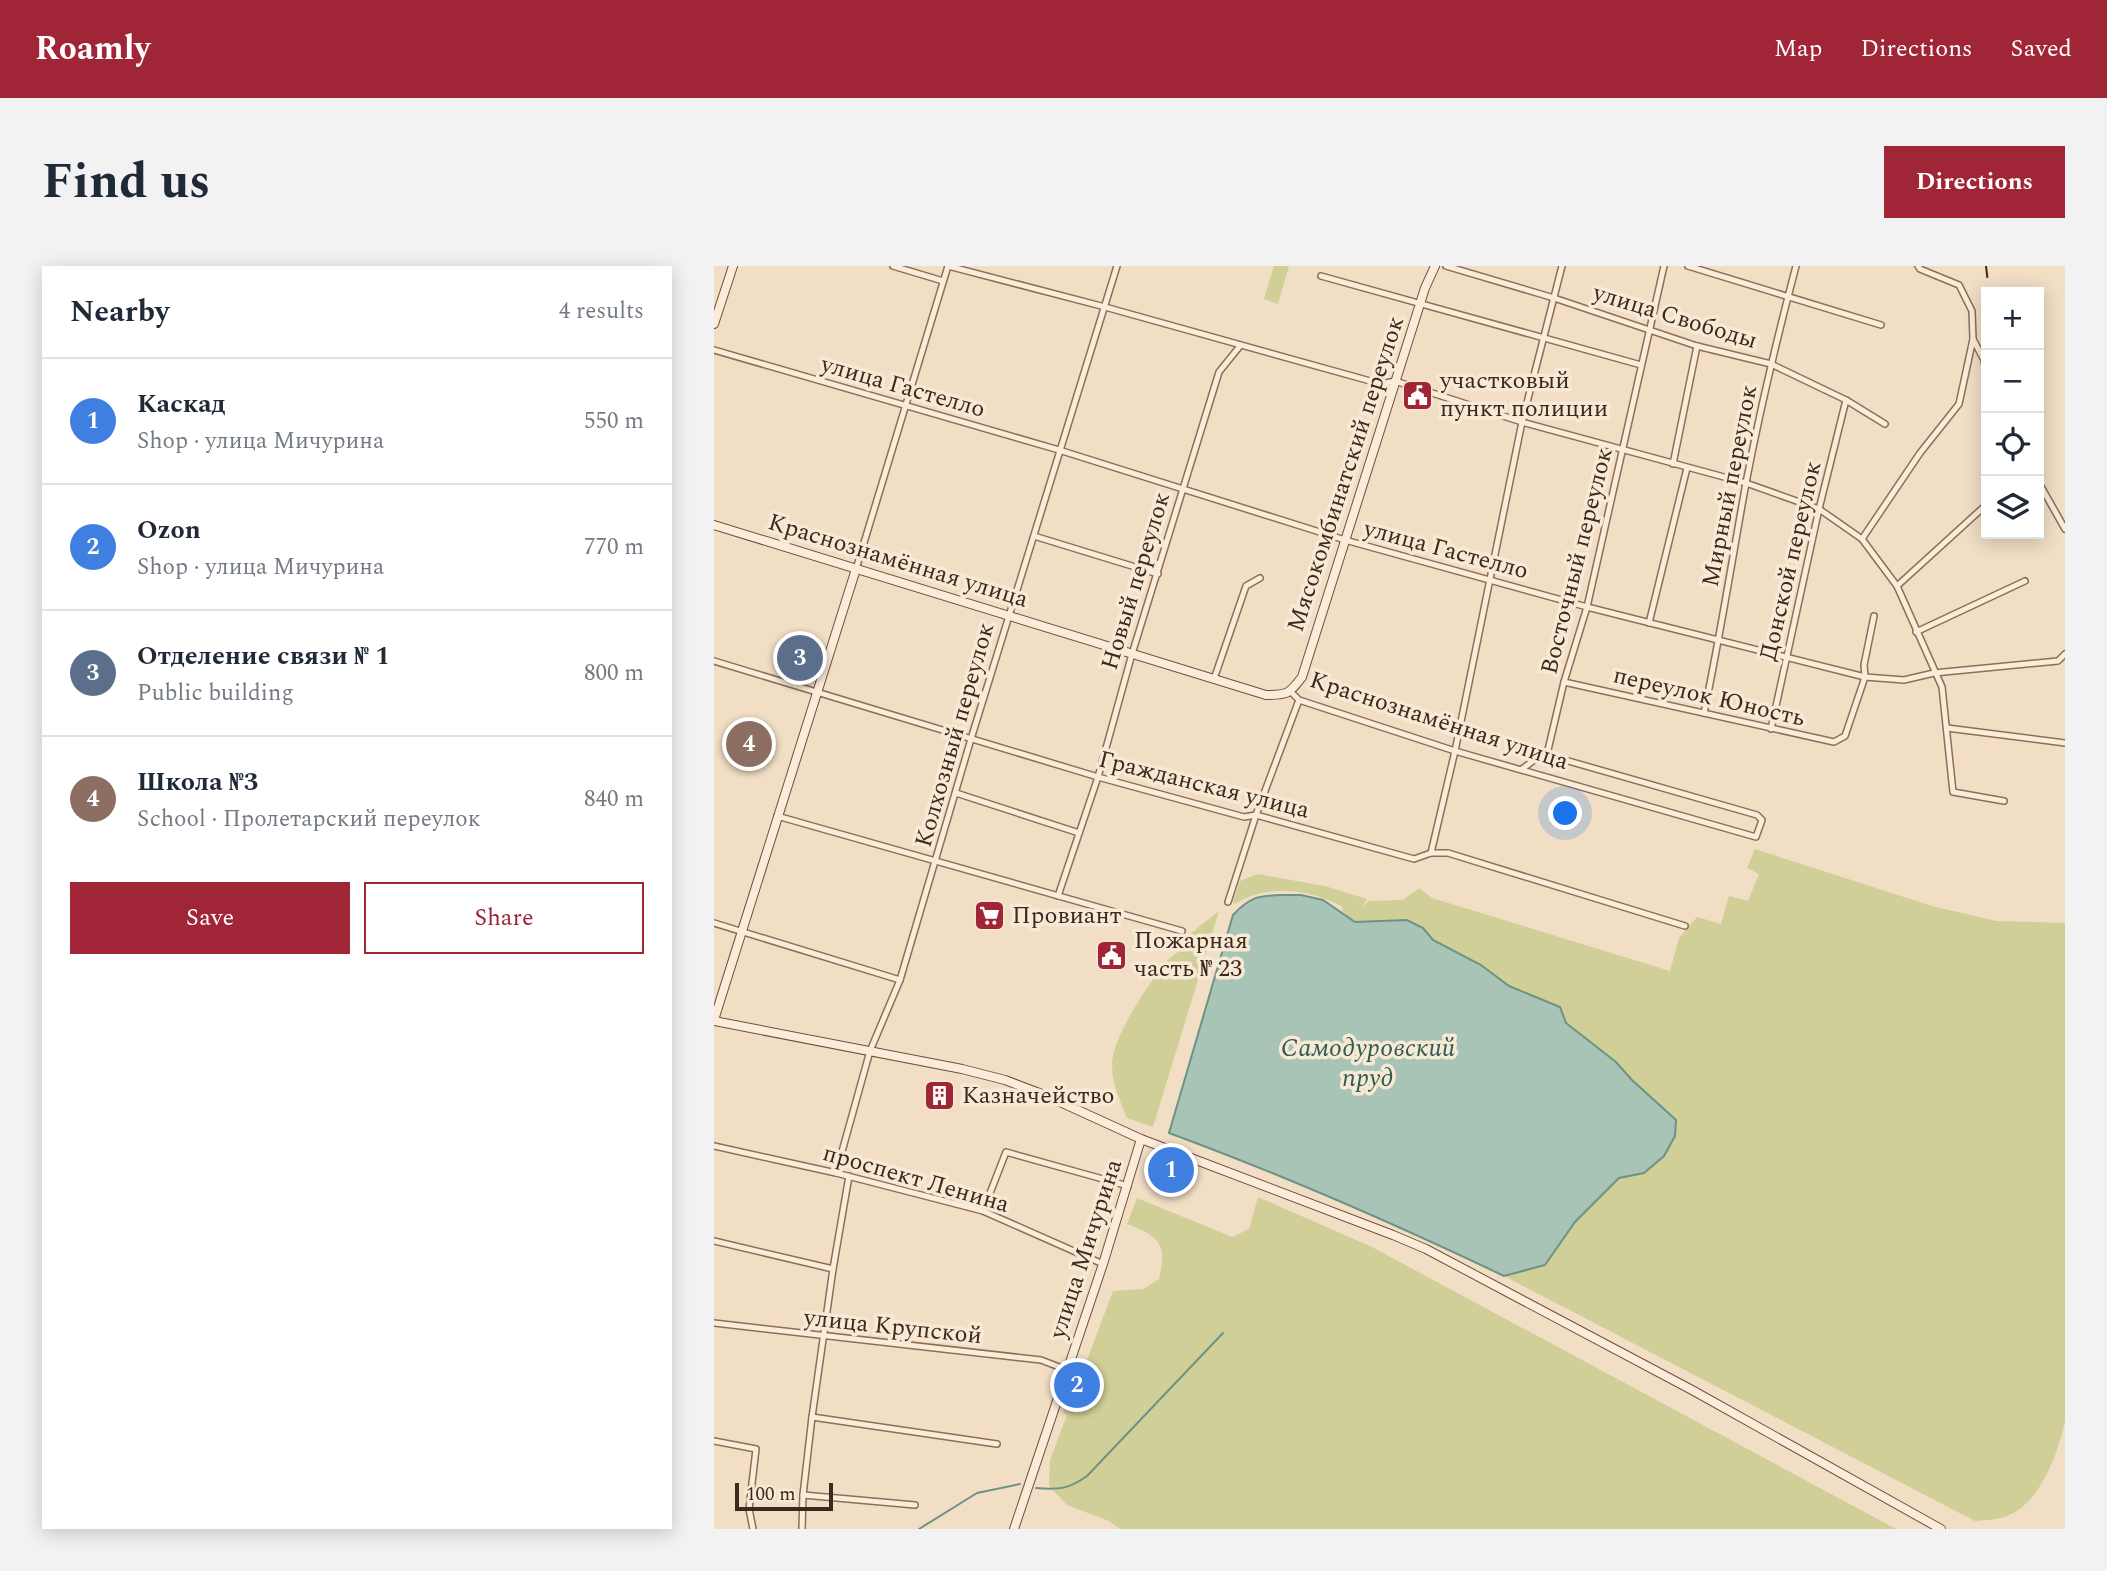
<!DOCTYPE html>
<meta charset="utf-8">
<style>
body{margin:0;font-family:Spectral,serif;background:#f2f2f3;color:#1f2937}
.controls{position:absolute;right:21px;top:21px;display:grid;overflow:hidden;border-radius:0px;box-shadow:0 4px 18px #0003}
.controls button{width:63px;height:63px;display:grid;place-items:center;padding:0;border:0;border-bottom:2px solid #e0e1e3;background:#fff;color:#1f2937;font:35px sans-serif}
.scale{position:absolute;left:21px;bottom:18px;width:98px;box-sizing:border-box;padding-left:7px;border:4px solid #3c291e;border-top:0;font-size:19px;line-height:24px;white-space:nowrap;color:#3c291e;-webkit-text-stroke:5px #f8e9d5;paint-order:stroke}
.you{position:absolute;left:852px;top:548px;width:24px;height:24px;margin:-18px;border:5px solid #fff;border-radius:50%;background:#1a73e8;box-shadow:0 0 0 10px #1a73e833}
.badge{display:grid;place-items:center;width:46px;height:46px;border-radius:50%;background:#a02536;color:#fff;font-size:23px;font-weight:700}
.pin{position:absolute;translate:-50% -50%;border:4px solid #fff;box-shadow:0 2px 7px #0006}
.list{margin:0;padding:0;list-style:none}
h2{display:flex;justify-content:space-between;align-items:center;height:91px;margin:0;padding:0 28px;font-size:30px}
h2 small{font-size:23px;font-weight:400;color:#747a83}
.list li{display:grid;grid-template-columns:46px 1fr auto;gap:21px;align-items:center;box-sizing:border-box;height:126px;padding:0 28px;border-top:2px solid #e0e1e3}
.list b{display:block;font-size:26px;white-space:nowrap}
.list p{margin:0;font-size:23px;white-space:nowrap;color:#747a83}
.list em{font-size:23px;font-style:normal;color:#747a83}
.actions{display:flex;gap:14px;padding:21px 28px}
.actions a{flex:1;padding:16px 0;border:2px solid #a02536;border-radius:0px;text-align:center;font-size:24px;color:#a02536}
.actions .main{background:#a02536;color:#fff}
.icon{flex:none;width:38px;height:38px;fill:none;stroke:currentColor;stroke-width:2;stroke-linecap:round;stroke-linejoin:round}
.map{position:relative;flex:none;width:1351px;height:1263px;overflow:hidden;border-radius:0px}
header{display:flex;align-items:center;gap:42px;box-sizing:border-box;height:98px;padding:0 35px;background:#a02536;color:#fff}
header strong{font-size:33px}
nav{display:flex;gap:38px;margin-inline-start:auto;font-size:24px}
.intro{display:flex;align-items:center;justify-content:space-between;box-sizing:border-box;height:168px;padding:0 42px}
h1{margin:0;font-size:49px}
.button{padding:18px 32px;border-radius:0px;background:#a02536;color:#fff;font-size:24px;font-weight:700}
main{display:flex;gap:42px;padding:0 42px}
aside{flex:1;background:#fff;border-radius:0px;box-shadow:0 4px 18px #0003}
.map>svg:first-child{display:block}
.green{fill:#d0cf97}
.water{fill:#a7c4b7;stroke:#6c9384;stroke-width:2}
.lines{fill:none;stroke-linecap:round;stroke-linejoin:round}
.stream{stroke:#6c9384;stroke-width:2}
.street-casing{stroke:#8d6e59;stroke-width:8}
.secondary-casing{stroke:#6f4f3c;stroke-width:10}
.street{stroke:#fbecd9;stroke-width:5}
.secondary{stroke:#fbecd9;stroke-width:8}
.rail{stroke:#3c291e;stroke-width:2;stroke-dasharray:12 12;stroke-linecap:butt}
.labels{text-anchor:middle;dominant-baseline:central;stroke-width:7;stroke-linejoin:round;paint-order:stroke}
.street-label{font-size:24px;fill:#3c291e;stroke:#f8e9d5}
.poi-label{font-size:24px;fill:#3c291e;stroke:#f8e9d5;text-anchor:start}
.water-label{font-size:26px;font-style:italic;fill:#2d5d54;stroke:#f8e9d5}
</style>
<header>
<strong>Roamly</strong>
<nav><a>Map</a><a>Directions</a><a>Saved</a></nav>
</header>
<div class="intro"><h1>Find us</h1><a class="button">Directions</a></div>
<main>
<aside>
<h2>Nearby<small>4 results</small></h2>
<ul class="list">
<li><span class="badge" style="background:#3f7fe0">1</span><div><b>Каскад</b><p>Shop · улица Мичурина</p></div><em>550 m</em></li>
<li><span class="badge" style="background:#3f7fe0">2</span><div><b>Ozon</b><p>Shop · улица Мичурина</p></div><em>770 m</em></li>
<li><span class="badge" style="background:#5c6f8a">3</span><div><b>Отделение связи № 1</b><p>Public building</p></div><em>800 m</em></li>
<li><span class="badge" style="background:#8d6e63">4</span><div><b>Школа №3</b><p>School · Пролетарский переулок</p></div><em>840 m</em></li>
</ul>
<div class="actions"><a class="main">Save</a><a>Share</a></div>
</aside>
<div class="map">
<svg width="1351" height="1263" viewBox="0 0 1351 1263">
<rect width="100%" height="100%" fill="#f1dec5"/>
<g class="green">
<polygon points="560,0 575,0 564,38 550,33"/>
<path d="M1041 583 1218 640 1282 655 1351 657V1155C1344 1187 1327 1237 1293 1250 1284 1254 1271 1254 1261 1255L790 1010 831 999 861 956 905 912 930 907 937 832 902 796 852 757 846 741 795 720 767 699 719 674 709 662 693 654 641 656 628 645 629 641C597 623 554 617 521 638L519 636 526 615 544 608 611 620 653 633 648 642 654 635 689 634 705 622 718 632 956 705 965 672 983 651 1007 658 1015 630 1034 635 1045 608 1033 602Z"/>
<path d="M505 645 439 861 413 852C405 832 395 812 399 790 403 766 436 715 452 696 460 687 473 681 483 674L476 668Z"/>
<path d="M544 931 658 981 1182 1263H406L395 1255 353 1239 335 1220 336 1194 353 1149 349 1147 359 1116 364 1118 399 1025 430 1023 445 1013C454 978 445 970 413 958L423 932 518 971 535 963Z"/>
</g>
<path class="water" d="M568 629H587L609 634 641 656 693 654 709 662 719 674 767 699 795 720 846 741 852 757 902 796 918 814 962 854 961 870 950 890 930 907 905 912 861 956 831 999 790 1010C681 958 569 909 455 867L519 649C536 631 543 630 568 629Z"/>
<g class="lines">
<g class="stream">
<path d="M322 1222C345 1224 355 1223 373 1210L509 1067"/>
<polyline points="205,1263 263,1227 306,1218"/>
</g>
<defs>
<g id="street">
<polyline points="179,0 229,15"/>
<polyline points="234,0 391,41 667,118 681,115 808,156 1032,217 1105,243 1148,273 1183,320 1228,421 1239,526 1290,535"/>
<polyline points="732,0 840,32 983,80 1057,98 1132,134 1171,158"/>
<polyline points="974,0 1167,59"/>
<polyline points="1204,0 1206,3 1245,19 1258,45 1259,73 1270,94 1272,107"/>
<polyline points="607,10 927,99"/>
<polyline points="0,84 345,184 631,274 873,341 1151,411 1190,414 1220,407 1344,395 1351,388"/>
<polyline points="959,198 983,80"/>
<polyline points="1325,217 1351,263"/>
<polyline points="320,270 444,308"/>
<polyline points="1148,273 1206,187 1245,138 1259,73"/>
<polyline points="142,303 234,0"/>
<polyline points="1183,320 1272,239"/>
<polyline points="935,357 973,202"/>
<polyline points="1202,366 1311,315"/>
<polyline points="0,395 384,511 530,551 542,549 700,593 717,587 734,587 971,660"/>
<polyline points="500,413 532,320 546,312"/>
<polyline points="850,416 1120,476 1131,470 1151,411 1150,399 1160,350"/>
<polyline points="577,426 585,434 741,485 1042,571 1048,554 1043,549 830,488"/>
<path d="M990 447C1006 371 1018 294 1032 217 1046 144 1063 72 1082 0"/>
<polyline points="1233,462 1351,477"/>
<polyline points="1057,463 1105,243 1132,134"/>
<polyline points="808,503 834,484 850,416 873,341 950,0"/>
<polyline points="242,527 365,567"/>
<polyline points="63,550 468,665"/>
<polyline points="717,587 741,485 808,156 848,0"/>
<polyline points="344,630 384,511 418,388 505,106 526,80"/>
<polyline points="514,636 542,549 585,434"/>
<polyline points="0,657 186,714"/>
<polyline points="0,880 122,907 269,945 389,998"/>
<polyline points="122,907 156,785 186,714 257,473 403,0"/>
<polyline points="269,945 292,886 414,920"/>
<polyline points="0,975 119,1003"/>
<polyline points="0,1057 327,1094 353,1104"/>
<polyline points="98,1151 283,1178"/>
<polyline points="0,1175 42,1183 35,1243 39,1263"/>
<polyline points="89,1229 201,1239"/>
<polyline points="88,1263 89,1229 98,1151 119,1003 135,910"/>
</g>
<g id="secondary">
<polyline points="0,58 19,0"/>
<path d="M0 259 552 429C574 429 575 428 588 411L711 22 721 0"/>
<polyline points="0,754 142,303"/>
<polyline points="0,755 248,803 291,814 333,830 427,873 679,969 712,983 978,1124 1227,1263"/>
<polyline points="300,1263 389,998 427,873"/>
</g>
</defs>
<use href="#street" class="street-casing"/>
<use href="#secondary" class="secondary-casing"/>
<use href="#street" class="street"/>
<use href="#secondary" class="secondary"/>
<polyline class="rail" points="1272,0 1275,26"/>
</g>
<defs>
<symbol id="civic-square" viewBox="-11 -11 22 22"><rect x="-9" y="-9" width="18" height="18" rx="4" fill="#a02536" stroke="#f8e9d5"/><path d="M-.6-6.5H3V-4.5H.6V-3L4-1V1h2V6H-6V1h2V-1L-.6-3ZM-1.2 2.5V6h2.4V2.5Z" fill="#fff"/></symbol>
<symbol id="supermarket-square" viewBox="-11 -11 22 22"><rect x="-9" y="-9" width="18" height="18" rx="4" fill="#a02536" stroke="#f8e9d5"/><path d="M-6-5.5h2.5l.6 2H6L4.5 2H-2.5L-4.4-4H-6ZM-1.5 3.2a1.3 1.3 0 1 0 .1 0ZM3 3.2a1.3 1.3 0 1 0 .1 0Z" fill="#fff"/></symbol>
<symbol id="building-square" viewBox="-11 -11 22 22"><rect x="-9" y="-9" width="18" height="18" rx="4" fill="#a02536" stroke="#f8e9d5"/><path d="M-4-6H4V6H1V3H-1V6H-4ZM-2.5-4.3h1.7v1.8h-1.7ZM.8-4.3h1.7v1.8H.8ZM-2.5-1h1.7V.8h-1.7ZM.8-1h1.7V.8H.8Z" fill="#fff"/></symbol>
</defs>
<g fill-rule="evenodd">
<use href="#civic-square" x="686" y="112" width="35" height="35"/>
<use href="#supermarket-square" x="258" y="632" width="35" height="35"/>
<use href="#civic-square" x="380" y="672" width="35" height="35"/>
<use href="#building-square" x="208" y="812" width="35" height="35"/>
</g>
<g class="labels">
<g class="street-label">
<text transform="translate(961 51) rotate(17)">улица Свободы</text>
<text transform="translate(189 121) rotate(16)">улица Гастелло</text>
<text transform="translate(632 208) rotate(-72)">Мясокомбинатский переулок</text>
<text transform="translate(1016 220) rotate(-79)">Мирный переулок</text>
<text transform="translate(732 284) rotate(15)">улица Гастелло</text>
<text transform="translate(184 295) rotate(17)">Краснознамённая улица</text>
<text transform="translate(863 295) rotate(-76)">Восточный переулок</text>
<text transform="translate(1077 295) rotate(-77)">Донской переулок</text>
<text transform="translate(422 315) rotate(-73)">Новый переулок</text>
<text transform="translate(995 431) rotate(13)">переулок Юность</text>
<text transform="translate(725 455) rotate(18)">Краснознамённая улица</text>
<text transform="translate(241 469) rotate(-74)">Колхозный переулок</text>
<text transform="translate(490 519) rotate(14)">Гражданская улица</text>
<text transform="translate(202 913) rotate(16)">проспект Ленина</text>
<text transform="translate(372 983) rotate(-72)">улица Мичурина</text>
<text transform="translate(179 1061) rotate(6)">улица Крупской</text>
</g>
<g class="poi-label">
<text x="726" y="115">участковый<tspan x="726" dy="28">пункт полиции</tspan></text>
<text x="298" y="650">Провиант</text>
<text x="420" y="675">Пожарная<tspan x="420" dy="28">часть № 23</tspan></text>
<text x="248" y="830">Казначейство</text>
</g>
<g class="water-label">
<text x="654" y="782">Самодуровский<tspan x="654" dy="30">пруд</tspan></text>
</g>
</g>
</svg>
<div class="controls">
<button>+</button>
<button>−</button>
<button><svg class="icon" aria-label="locate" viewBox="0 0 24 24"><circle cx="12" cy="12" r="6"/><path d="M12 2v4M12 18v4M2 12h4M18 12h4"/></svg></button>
<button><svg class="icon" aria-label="layers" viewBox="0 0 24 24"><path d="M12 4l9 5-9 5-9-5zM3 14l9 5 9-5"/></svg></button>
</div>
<div class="scale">100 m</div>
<div class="you"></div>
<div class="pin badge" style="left:457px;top:904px;background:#3f7fe0">1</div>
<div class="pin badge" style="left:363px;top:1119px;background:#3f7fe0">2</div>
<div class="pin badge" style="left:86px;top:392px;background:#5c6f8a">3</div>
<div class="pin badge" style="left:35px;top:478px;background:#8d6e63">4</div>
</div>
</main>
